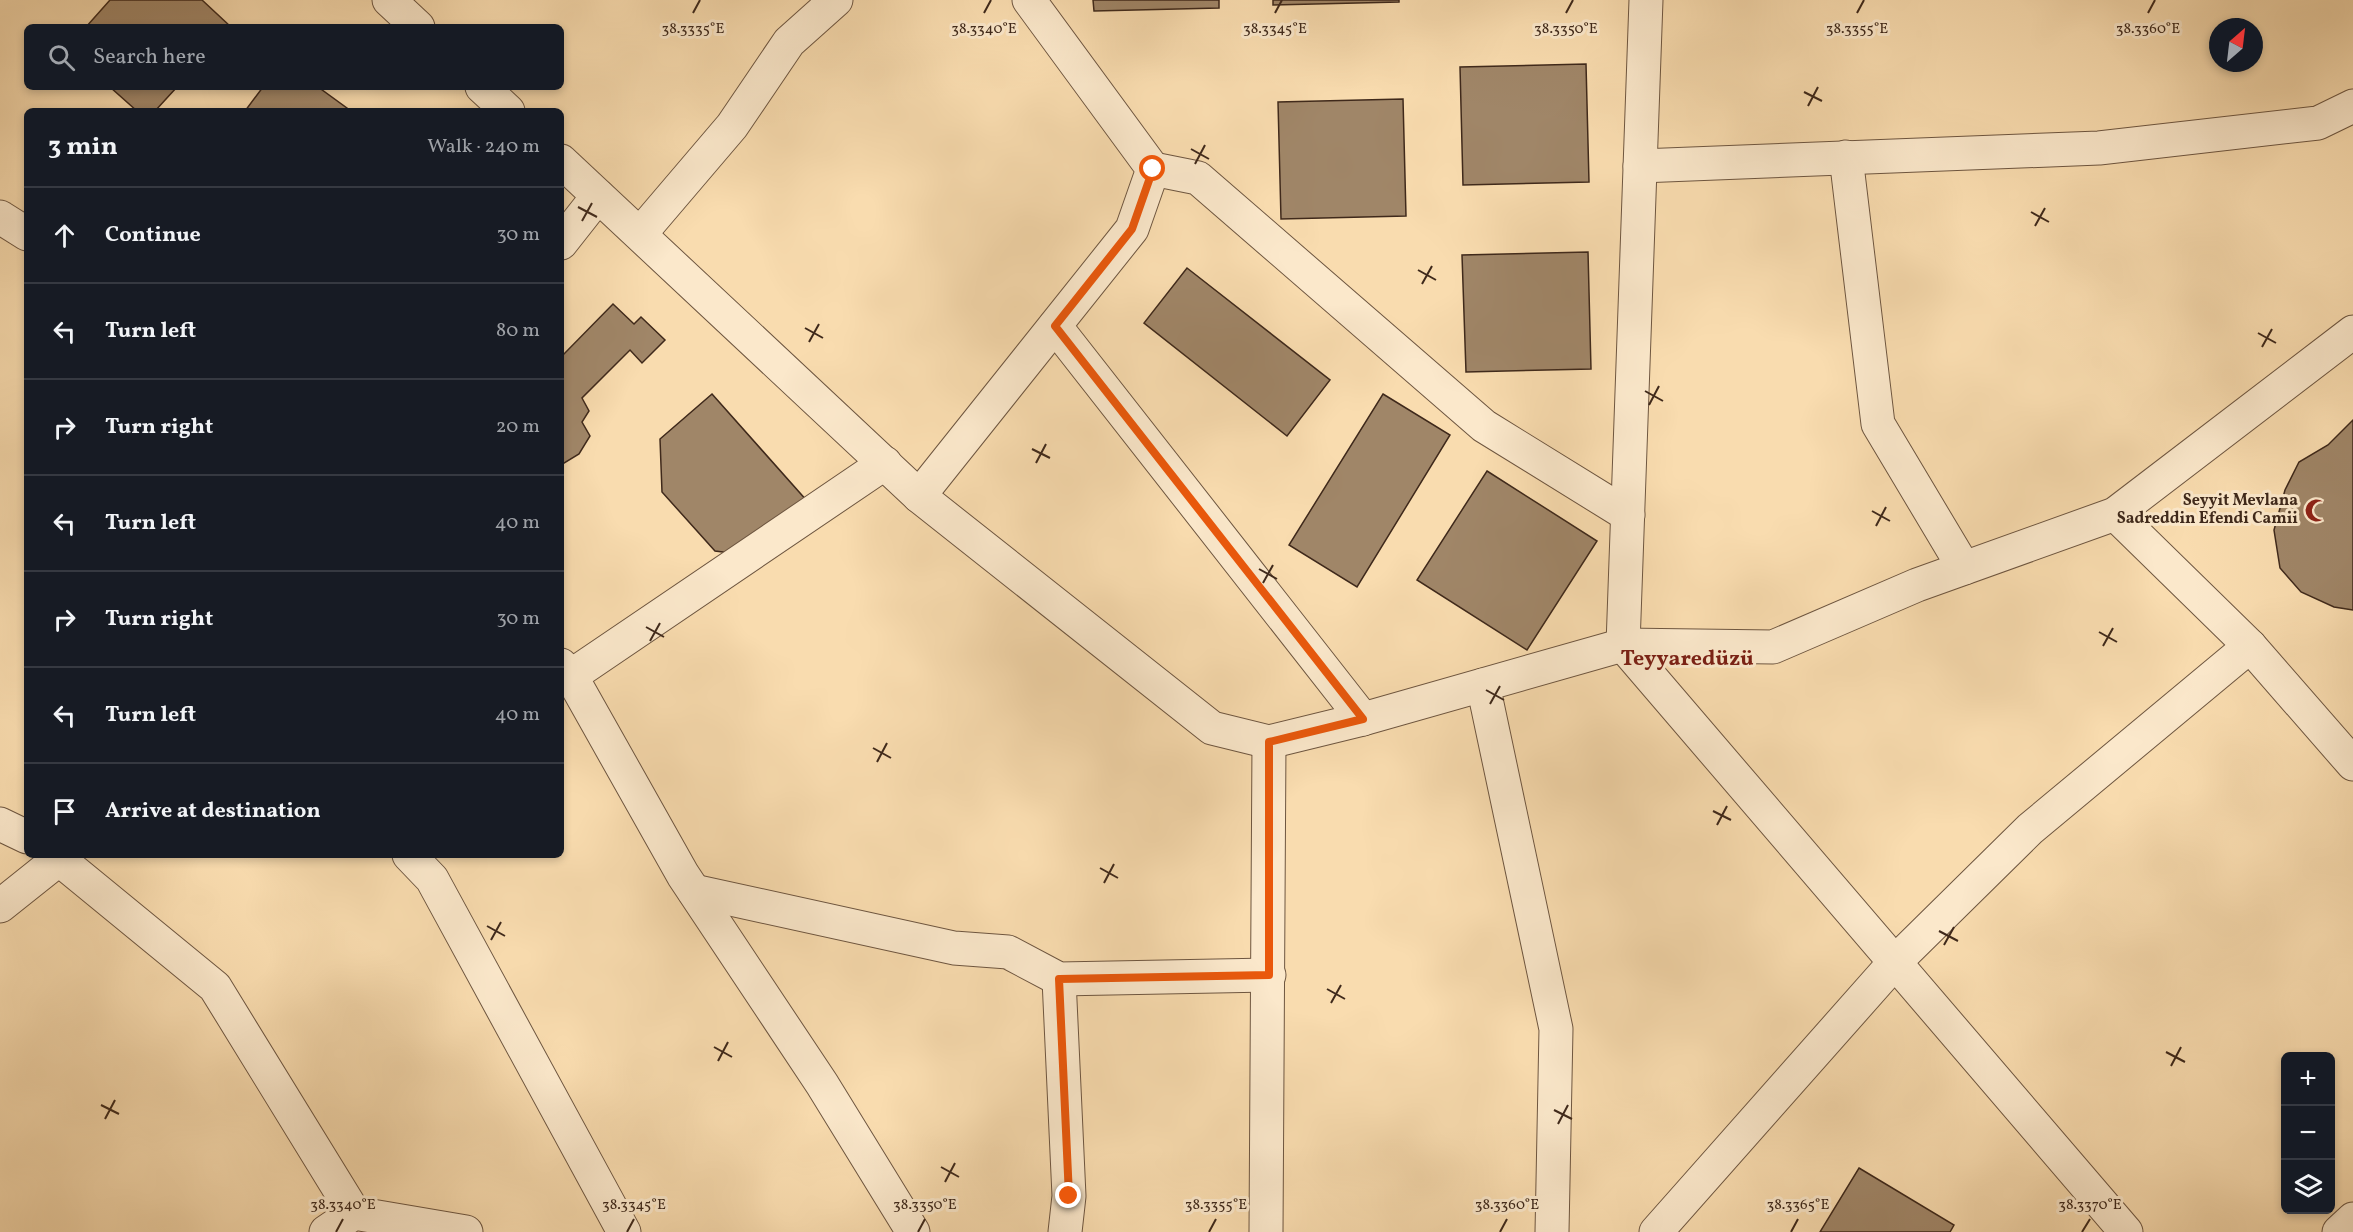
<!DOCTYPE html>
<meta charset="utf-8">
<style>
body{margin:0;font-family:Vollkorn,serif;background:#242831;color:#f1f3f6}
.controls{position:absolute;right:18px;bottom:18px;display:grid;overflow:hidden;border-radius:9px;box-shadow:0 3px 9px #0003}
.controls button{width:54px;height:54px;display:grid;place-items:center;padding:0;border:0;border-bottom:2px solid #363941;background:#171b24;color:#f1f3f6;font:30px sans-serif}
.compass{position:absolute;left:2209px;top:18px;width:54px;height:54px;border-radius:50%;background:#171b24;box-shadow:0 3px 9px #0003;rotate:28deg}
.stop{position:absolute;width:18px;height:18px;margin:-14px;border:4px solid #ea580c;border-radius:50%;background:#fff}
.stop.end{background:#ea580c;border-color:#fff;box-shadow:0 2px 6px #0008}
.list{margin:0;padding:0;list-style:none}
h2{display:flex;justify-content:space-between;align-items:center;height:78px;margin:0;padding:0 24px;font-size:26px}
h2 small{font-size:20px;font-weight:400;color:#9ea1a6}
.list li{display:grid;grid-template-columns:39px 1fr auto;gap:18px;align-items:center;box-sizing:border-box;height:96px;padding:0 24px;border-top:2px solid #363941}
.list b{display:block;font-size:22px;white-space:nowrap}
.list em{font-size:20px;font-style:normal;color:#9ea1a6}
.icon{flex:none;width:33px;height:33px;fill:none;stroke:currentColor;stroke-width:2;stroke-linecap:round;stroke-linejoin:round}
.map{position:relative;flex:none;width:2353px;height:1232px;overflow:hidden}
.search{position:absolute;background:#171b24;box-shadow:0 3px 9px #0003;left:24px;top:24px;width:540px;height:66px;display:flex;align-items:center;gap:15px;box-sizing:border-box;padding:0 21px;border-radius:9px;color:#9ea1a6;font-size:22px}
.panel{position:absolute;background:#171b24;box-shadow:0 3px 9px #0003;left:24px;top:108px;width:540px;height:750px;border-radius:9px}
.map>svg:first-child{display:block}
.building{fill:#a08668;stroke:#3f291b;stroke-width:1.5}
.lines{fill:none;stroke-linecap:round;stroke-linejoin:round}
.minor-casing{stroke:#6e5640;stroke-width:35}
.minor{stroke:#fbe8cb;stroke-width:33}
.route{stroke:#ea580c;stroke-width:8}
.ticks{fill:none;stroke:#3f291b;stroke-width:2}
.labels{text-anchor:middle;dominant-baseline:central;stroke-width:6;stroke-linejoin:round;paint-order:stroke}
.poi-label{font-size:16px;font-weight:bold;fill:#3f291b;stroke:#fbe8cb;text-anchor:end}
.district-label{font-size:22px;font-weight:bold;fill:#7a1f14;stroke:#fbe8cb}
.ticks-label{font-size:15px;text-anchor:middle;fill:#3f291b;stroke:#fbe8cb;stroke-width:6;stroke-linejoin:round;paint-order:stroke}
</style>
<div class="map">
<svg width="2353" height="1232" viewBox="0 0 2353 1232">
<rect width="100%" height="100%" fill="#f9dcaf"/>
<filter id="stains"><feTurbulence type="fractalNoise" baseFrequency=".00333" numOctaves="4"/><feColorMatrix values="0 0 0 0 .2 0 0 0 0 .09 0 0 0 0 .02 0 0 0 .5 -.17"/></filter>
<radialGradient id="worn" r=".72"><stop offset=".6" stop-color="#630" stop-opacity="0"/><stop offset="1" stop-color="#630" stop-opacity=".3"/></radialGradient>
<g class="building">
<polygon points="110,0 202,0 231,27 86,27"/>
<polygon points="1093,0 1219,0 1219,8 1094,11"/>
<polygon points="1273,0 1399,0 1399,2 1273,5"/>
<polygon points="1586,64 1589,182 1463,185 1460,67"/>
<polygon points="110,87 177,87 155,111 137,111"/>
<polygon points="263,87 318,87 351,111 245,111"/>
<polygon points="1403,99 1406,216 1281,219 1278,102"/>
<polygon points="1588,252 1591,369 1466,372 1462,255"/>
<polygon points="1187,268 1330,380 1287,436 1144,323"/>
<polygon points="613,304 634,324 641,317 665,340 642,363 630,350 582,398 589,411 582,422 590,436 579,454 561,465 561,357"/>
<polygon points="712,394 816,511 763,557 715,551 662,492 660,439"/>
<polygon points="1383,394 1450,435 1357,587 1289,545"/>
<polygon points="2353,420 2353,610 2334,607 2301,592 2280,568 2274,530 2285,490 2299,462 2328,445"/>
<polygon points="1487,471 1597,541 1527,650 1417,580"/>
<polygon points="1859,1168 1954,1225 1950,1232 1820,1232"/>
</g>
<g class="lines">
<defs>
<g id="minor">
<polyline points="389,0 418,27"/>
<polyline points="1646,0 1623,645 2126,1232"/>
<polyline points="482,87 508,111"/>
<polyline points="1846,157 1878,424 1964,568"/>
<polyline points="561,161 919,496 1212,728 1269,742 1363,719 1623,645 1773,647 1917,585 2115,514 2353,332"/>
<polyline points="1640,166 2099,148 2318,123 2353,106"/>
<polyline points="1153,169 1198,178 1484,426 1628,515"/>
<polyline points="0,217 27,234"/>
<polyline points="640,234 732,126 789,42 836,0"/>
<polyline points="561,243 598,196"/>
<polyline points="1055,326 1363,719"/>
<polyline points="919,496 1132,229 1153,169 1029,0"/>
<polyline points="2115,514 2250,646 2353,764"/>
<polyline points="561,665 571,676 885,463"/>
<polyline points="571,676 683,875 822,1084 913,1232"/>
<polyline points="1483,685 1556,1029 1552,1232"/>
<polyline points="0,824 27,837"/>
<polyline points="54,855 215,987 354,1213"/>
<polyline points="409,855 432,879 624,1232"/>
<polyline points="694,891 954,948 1008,952 1059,979 1269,975"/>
<polyline points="0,906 59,859"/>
<polyline points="1059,979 1069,1196 1065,1232"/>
<polyline points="326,1232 354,1213 466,1232"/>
<polyline points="1266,1232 1269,742"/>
<polyline points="1656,1232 1895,962 2030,829 2250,646"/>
<polyline points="2339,1232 2353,1219"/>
</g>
</defs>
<use href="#minor" class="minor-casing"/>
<use href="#minor" class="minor"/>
</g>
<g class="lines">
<polyline class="route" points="1069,1196 1059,979 1269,975 1269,742 1363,719 1055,326 1132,229 1153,169"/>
</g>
<path class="ticks" d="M693 13 700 0M984 13 991 0M1275 13 1282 0M1566 13 1573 0M1857 13 1864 0M2148 13 2155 0M1804 92 1822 101M1808 106 1818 87M1191 149 1209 159M1195 164 1205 145M578 207 597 217M2031 212 2049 222M582 221 592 203M2035 226 2045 208M1418 270 1436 280M1422 284 1432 266M805 328 823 338M2258 333 2276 343M809 342 819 324M2262 347 2272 329M1645 391 1663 401M1649 405 1659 386M1032 449 1050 458M1036 463 1046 444M1872 511 1890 521M1876 526 1886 507M1259 569 1277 579M1263 583 1273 565M646 627 664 637M2099 632 2117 642M650 641 660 623M2103 646 2113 628M1486 690 1504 700M1490 704 1500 686M873 748 891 758M877 762 887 743M1713 811 1731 820M1717 825 1727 806M1100 868 1118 878M1104 883 1114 864M487 926 505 936M1939 931 1958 941M491 940 501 922M1944 945 1954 927M1327 989 1345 999M1331 1003 1341 985M714 1047 732 1057M2166 1052 2185 1062M718 1061 728 1042M2171 1066 2181 1047M101 1105 119 1114M1554 1110 1572 1119M105 1119 115 1100M1558 1124 1568 1105M941 1167 959 1177M945 1182 955 1163M336 1232 343 1219M627 1232 634 1219M918 1232 925 1219M1209 1232 1216 1219M1500 1232 1507 1219M1791 1232 1798 1219M2082 1232 2090 1219"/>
<defs>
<symbol id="mosque-bare" viewBox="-9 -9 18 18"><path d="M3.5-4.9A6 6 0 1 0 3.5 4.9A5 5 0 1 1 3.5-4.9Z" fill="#8f2418" stroke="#fbe8cb" stroke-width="2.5" paint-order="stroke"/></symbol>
</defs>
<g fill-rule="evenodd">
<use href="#mosque-bare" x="2300" y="494" width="33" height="33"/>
</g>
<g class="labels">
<g class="poi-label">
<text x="2298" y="501">Seyyit Mevlana<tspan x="2298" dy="18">Sadreddin Efendi Camii</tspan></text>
</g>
<g class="district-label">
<text x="1687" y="659">Teyyaredüzü</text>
</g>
</g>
<g class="ticks-label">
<text x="693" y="33">38.3335°E</text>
<text x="984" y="33">38.3340°E</text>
<text x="1275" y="33">38.3345°E</text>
<text x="1566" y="33">38.3350°E</text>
<text x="1857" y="33">38.3355°E</text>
<text x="2148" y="33">38.3360°E</text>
<text x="343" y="1209">38.3340°E</text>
<text x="634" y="1209">38.3345°E</text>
<text x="925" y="1209">38.3350°E</text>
<text x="1216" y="1209">38.3355°E</text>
<text x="1507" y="1209">38.3360°E</text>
<text x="1798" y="1209">38.3365°E</text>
<text x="2090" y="1209">38.3370°E</text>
</g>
<rect width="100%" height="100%" filter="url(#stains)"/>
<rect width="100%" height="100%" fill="url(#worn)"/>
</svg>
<div class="controls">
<button>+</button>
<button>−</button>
<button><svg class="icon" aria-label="layers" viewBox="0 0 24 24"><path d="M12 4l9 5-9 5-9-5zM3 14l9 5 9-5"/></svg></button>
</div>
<svg class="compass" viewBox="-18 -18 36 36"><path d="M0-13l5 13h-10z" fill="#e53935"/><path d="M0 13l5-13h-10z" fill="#9ea1a6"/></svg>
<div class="stop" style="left:1153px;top:169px"></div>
<div class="stop end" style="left:1069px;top:1196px"></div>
<div class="search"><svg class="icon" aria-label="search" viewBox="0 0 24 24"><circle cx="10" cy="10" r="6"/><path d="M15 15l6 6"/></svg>Search here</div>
<section class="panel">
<h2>3 min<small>Walk · 240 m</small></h2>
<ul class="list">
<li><svg class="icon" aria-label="ahead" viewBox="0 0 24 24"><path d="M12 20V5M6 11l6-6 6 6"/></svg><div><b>Continue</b></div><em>30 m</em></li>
<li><svg class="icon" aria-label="left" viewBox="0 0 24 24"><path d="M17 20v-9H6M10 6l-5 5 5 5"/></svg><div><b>Turn left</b></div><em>80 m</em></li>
<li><svg class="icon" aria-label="right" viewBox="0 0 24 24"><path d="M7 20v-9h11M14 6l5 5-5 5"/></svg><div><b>Turn right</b></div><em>20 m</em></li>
<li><svg class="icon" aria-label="left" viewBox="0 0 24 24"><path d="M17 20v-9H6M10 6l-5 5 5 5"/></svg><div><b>Turn left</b></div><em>40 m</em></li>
<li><svg class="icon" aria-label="right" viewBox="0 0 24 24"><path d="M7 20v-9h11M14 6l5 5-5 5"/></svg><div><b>Turn right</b></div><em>30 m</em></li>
<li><svg class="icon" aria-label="left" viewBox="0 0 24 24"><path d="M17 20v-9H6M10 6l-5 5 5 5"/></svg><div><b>Turn left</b></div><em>40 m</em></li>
<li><svg class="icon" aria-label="arrive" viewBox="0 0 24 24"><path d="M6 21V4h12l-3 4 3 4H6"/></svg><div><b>Arrive at destination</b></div></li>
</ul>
</section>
</div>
